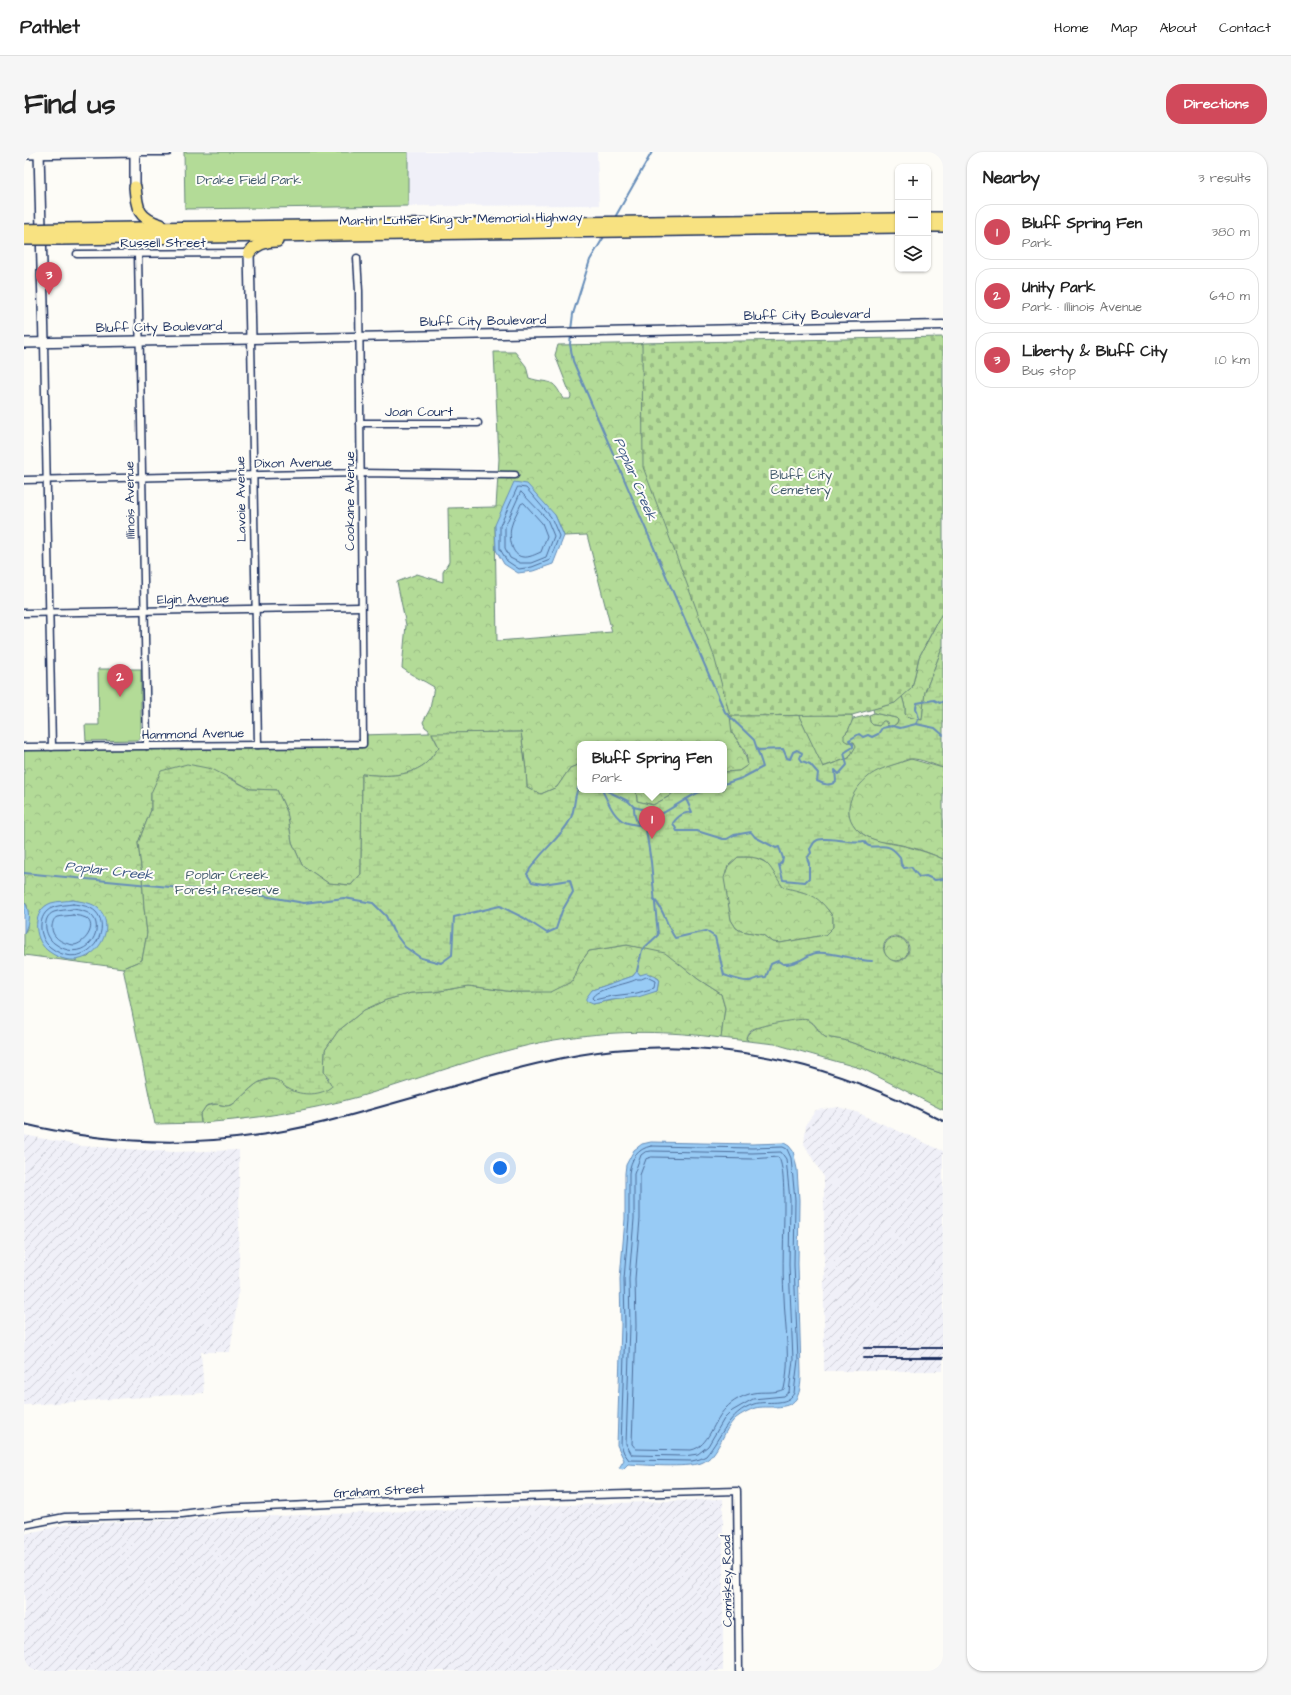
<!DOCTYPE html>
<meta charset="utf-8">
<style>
body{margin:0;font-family:"Architects Daughter",sans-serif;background:#f6f6f6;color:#222}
.controls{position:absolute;right:12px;top:12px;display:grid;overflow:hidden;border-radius:8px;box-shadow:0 1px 3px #0004}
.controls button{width:36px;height:36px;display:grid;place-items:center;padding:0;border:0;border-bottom:1px solid #e0e0e0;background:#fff;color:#222;font:20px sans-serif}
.you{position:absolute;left:476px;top:1016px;width:14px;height:14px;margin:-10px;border:3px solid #fff;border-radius:50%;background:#1a73e8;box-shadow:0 0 0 6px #1a73e833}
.badge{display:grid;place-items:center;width:26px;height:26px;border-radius:50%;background:#d1495b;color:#fff;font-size:13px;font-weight:700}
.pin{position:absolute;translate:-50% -33px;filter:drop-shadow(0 1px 2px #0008)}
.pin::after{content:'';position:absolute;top:21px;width:14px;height:12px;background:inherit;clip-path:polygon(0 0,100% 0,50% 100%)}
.popup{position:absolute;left:553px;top:589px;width:150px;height:52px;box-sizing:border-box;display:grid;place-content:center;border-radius:8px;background:#fff;filter:drop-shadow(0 1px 3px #0005);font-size:13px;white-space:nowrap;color:#767676}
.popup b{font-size:15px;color:#222}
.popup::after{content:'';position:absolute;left:50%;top:100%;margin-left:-8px;border:8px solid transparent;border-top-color:#fff}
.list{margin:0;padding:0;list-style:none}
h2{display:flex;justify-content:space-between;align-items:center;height:52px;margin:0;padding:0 16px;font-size:17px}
h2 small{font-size:13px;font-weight:400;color:#767676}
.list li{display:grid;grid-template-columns:26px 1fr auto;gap:12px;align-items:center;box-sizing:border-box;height:56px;margin:0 8px 8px;padding:0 8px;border:1px solid #e0e0e0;border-radius:16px}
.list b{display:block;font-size:15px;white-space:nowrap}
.list p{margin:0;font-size:13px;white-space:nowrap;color:#767676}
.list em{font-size:13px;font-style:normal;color:#767676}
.icon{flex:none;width:22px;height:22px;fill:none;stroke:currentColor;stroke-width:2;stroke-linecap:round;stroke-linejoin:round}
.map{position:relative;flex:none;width:919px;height:1519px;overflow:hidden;border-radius:16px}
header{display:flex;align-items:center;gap:24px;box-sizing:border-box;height:56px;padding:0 20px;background:#fff;border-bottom:1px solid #e0e0e0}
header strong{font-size:19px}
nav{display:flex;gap:22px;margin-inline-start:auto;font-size:14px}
.intro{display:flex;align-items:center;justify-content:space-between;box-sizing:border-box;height:96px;padding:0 24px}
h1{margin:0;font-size:28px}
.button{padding:10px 18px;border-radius:16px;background:#d1495b;color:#fff;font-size:14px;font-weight:700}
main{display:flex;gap:24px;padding:0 24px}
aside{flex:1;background:#fff;border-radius:16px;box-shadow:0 1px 3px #0004}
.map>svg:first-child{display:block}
.built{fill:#f0f0f8}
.industrial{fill:url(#industrial-furrows)}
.green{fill:#b3db97;stroke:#67857a}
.forest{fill:url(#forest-crowns);stroke:#67857a;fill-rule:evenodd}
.wetland{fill:url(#wetland-marsh);stroke:#67857a;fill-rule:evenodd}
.cemetery{fill:url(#cemetery-stones);stroke:#67857a}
.water{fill:#98cbf5;stroke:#668db9}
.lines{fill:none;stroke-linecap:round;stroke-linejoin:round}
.shore{stroke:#4d6d9a;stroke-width:1}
.stream{stroke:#668db9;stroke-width:2}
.minor-casing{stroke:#1b2f5e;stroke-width:9}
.tertiary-casing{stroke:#1b2f5e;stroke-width:11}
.secondary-casing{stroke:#1b2f5e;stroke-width:12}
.motorway-casing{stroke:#1b2f5e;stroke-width:14}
.minor{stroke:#fdfcf7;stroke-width:6}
.tertiary{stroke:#fdfcf7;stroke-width:8}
.secondary{stroke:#fdfcf7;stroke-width:9}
.motorway{stroke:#f8e281;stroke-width:11}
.rail{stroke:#1b2f5e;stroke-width:2}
.motorway-bridge-casing{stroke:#1b2f5e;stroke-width:14;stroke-linecap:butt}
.motorway-bridge{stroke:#f8e281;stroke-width:11}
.labels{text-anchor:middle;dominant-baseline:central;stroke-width:4;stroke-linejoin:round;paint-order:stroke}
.park-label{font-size:13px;fill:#415a6c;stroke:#fdfcf7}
.street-label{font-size:13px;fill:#1b2f5e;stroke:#fdfcf7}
.water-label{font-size:14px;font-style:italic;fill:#3a5684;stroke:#fdfcf7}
</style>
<header>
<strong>Pathlet</strong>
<nav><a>Home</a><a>Map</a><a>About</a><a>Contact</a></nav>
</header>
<div class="intro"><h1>Find us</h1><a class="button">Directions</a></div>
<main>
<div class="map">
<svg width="919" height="1519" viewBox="0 0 919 1519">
<defs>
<pattern id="industrial-furrows" width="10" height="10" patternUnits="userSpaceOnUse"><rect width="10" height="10" fill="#f0f0f8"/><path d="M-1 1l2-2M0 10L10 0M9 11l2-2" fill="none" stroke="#cdced7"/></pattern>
<pattern id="forest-crowns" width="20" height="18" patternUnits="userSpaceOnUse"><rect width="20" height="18" fill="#b3db97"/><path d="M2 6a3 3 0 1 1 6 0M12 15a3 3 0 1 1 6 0" fill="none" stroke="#99bc85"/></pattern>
<pattern id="wetland-marsh" width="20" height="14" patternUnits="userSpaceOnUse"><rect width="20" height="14" fill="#b3db97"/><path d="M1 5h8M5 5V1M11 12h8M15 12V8" fill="none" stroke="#99bc85"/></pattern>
<pattern id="cemetery-stones" width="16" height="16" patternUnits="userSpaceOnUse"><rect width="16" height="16" fill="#b3db97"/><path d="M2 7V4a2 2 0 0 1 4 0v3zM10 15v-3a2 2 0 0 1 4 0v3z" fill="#99bc85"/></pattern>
</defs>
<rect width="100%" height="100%" fill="#fdfcf7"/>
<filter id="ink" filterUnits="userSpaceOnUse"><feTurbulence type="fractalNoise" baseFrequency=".025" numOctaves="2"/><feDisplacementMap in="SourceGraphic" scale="8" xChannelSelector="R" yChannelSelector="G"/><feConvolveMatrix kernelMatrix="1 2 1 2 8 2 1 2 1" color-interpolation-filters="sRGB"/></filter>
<g filter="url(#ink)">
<polygon class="built" points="384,0 573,0 575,53 384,54"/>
<g class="industrial">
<polygon points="814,955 832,960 919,999 919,1219 800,1219 800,1025 780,993 782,972 792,958"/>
<polygon points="0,983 58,994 150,1000 215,998 215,1136 206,1200 177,1200 180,1241 0,1253"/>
<polygon points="699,1347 699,1519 0,1519 0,1382 45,1372"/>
</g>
<g class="green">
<polygon points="160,0 384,0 384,54 161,57"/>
<polygon points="74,517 117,517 117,584 115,588 62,589 61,573 75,573"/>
</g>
<g class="forest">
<path d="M702 190 800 563H828C830 570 825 578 820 583L823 590H830L833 594 825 606 798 615 774 562 708 581C716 591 721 600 724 613L715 619 700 620V592H556V612L546 616 533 635 517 642 503 635 502 618 497 580 408 582 415 595C411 600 406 608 401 612 382 626 360 624 338 622L337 722 327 733 304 731 278 713 268 690 263 660 253 638 226 637 205 625 127 641V658L114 691 118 723 120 756 123 781 118 808 99 816 0 803V781L3 776V753L0 749V598L338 596V583L405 581V578L401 575 399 570 406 557 410 535C399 528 388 524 378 516L382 473 373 430 393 422 419 430V420L425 410 424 356 472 355 475 307 470 200H491L502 214 505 226C526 233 528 224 539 247H546L547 244 531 203 534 193ZM531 363 540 384 563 383 588 480 473 489 471 373ZM49 748 58 750 80 780 75 793 64 805 41 807 23 798 17 758 23 753Z"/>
<polygon points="919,459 919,494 901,540 898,568 884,565 881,562 881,555 878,544 888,536 895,505"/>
<polygon points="850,561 872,566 874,568 873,571 868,575 864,574 863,570 861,569 855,574 849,573 846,570 845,563"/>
<path d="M887 607 919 616V707C904 700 889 695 872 692 866 690 857 691 851 688 816 675 818 646 844 624 855 615 873 612 887 607Z"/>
<polygon points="612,638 653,638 644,645 629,653 613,649"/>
<polygon points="714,705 730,705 745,712 753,726 775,739 788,742 797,748 809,765 809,775 801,783 756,791 748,790 739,783 717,779 712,776 707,768 699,726 704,714"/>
<circle cx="872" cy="797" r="12"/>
<path d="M603 793 641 800 674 827 697 842 701 856 697 886C646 879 594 878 543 886 473 896 403 925 334 945 283 959 230 967 177 971L176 963 182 954 193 952 201 954 208 953 233 931 247 927 257 929 263 937 305 926 300 920 301 898 314 879 340 858 362 848 387 841 410 840 445 834 490 840H509L549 829 556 811 565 799ZM613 819 616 824 627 822 635 827 633 839 569 852 568 838 609 824Z"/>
<path d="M774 866C791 867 790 876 801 885L820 888 919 922V958L839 917 751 892 724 889 722 886C726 871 761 871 774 866Z"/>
</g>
<path class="wetland" d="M919 494V616C910 613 896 606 886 607 883 607 878 610 875 611 865 614 852 618 844 625 829 638 817 657 831 675 844 691 866 690 884 695 896 698 908 702 919 707V922L820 888 801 885C794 880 792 871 784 868 779 865 732 874 727 878 724 880 723 882 722 886L724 889 697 886 701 856 697 842 674 827 641 801 603 793 565 799 556 811 549 829 527 840H490L445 834 410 840 387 841 362 848 340 858 314 879 301 898 300 920 308 934C298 944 277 944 265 937 258 934 256 927 247 927 231 927 221 944 209 952 203 956 198 952 191 952 188 952 185 953 182 954L176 963 177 971 131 972 99 816 118 808 123 781 120 756 118 723 114 691 127 658V641L137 619 163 612 188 617 226 637 253 638 263 660 268 690 278 713 304 731 327 733 337 722 338 622C360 624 382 626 401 612 406 608 411 600 415 595L408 581 497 580 502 618 503 635 517 642 533 635 546 616 556 612V638H612L613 649 629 653 644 645 653 638H700V620L715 619 724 613 722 602 718 594 708 581 706 564 774 562 799 615 825 606 832 594 830 590H823L820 588V583L824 579 829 567 845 563 846 570 849 573 855 574 859 569H861L864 574 868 575 873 571 874 568 872 566 850 561 849 557 871 551 878 544 881 555V562L884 565 898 568 901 540ZM714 705C745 704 743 712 759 735 785 742 793 741 809 765V775L801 783 756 791 748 790 739 783 717 779 712 776 707 768 700 726 704 714ZM870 784C880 784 889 793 883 803 871 822 845 793 870 784Z"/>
<polygon class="cemetery" points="919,185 919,459 895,505 888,536 871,551 828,563 706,564 690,504 619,315 618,191"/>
<g class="water">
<polygon points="490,330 503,332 531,363 540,384 529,412 509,419 494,421 480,412 472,398 471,373"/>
<path d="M49 748C58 750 68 750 75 757 97 780 62 829 23 798 9 786 8 758 27 751 34 749 42 749 49 748Z"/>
<path d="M0 749C7 759 5 771 0 781Z"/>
<polygon points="613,819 616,823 623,821 635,827 633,839 614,845 588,848 569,852 562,849 562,846 568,838 609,824"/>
<path d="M627 990 728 992 760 991 765 994 769 999 773 1017 775 1048 774 1112 777 1220C777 1228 777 1239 772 1247 763 1259 743 1253 731 1256 725 1258 717 1262 712 1266 698 1278 696 1304 677 1311 663 1316 619 1313 604 1312L599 1317 595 1316 600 1308 593 1293 597 1173 596 1127 601 1067V1021L602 1013 610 998 618 992Z"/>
</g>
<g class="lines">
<g class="shore">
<polygon points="494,335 502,336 527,365 535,384 526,408 508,415 495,417 483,409 476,397 476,374"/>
<polygon points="497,340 523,367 530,384 522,405 507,411 496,411 486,406 481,396 481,375"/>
<path d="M500 351 518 371 523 384 517 400C512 402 505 406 499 405 487 404 485 385 487 375 489 367 494 359 497 352Z"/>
<path d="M49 752C57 753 66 754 72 760 90 780 60 822 26 795 14 785 13 762 28 756 34 753 43 753 49 752Z"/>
<path d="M49 757C55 758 62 759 67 763 83 776 61 815 30 791 21 784 17 765 30 760 36 758 43 758 49 757Z"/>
<path d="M49 763C53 764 58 764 62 766 74 774 60 792 50 793 40 792 27 786 28 774 29 770 29 767 33 765 37 764 44 764 49 763Z"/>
<path d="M623 825 631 829 630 836 613 841 588 844 570 848 568 846C572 836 602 833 613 827H617Z"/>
<path d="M627 994 728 996 759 995 763 997 767 1006 771 1048 770 1113 774 1208 770 1241C763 1255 743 1248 730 1252 704 1260 698 1285 682 1304L676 1307 668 1309 605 1308 600 1301 597 1293 601 1173 600 1127 605 1067V1021C607 1007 613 997 627 994Z"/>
<polygon points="628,999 728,1001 757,1000 762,1007 766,1048 765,1113 769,1208 765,1240 760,1244 729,1247 708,1259 700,1267 684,1294 674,1302 660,1304 608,1303 602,1292 606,1173 605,1127 610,1067 610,1022 617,1003 621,1000"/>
<path d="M628 1005 728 1007 754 1005C760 1011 760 1044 760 1053 760 1084 758 1114 760 1145 761 1175 767 1208 760 1237 751 1242 739 1239 729 1241 720 1243 708 1249 702 1256 690 1267 685 1295 667 1298L612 1297 608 1292 612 1174 611 1127 616 1067V1023L622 1007Z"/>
</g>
<g class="stream">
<polyline points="590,67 628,0"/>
<polyline points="547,178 549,162 566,108 581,83"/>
<polyline points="547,182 546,192 549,209 701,560 730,588 739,615 718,626 700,632"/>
<polyline points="892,572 911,576 919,583"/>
<path d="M733 598 759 597 763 606 766 607 769 600 773 598 778 601 776 606 778 609 786 612 794 621 793 629C799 632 806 635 812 629L811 618 815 622 823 613 820 601 829 595V592L825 588 835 582 839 585 844 583 848 585 854 582 858 576 868 574 876 576 892 572 895 566 892 556 893 551 910 548 916 551 919 549"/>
<path d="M578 638C584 649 589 665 601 670 605 672 610 672 614 673"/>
<path d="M581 638 604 649 610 655 637 662C652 654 665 644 680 638"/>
<path d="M662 647 668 660C659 661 655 663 649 671L653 679H673L699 687H703L710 683 727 680 731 685 752 696 755 695 759 706 758 710 755 713 759 728 781 730 785 726V711L783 706 787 701 786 697C788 695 789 690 792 689 798 683 827 692 840 689 845 699 855 692 864 695 868 696 873 701 876 705L877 712 880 716 887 715 895 725 902 724 911 728 919 727"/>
<path d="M610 655C610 667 613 672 622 678L627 710 634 783 618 798 613 819"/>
<path d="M0 721 240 744 280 751 320 746 349 751 362 764 369 779 381 795 397 806 417 811 428 803 430 765 476 754 500 766 523 781 532 777 538 759 549 740 546 728 519 732 508 730 503 722C514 701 536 687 546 668 552 657 549 643 556 632"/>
<path d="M630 747C641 759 642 773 651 786L682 779 691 785 700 823C709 826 717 830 726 829 732 827 736 825 742 825L747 812 754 809 759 812C764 812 770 811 774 809 780 807 785 802 792 801 809 799 830 809 848 809"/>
</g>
<defs>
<g id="minor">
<polyline points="111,0 144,0"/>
<polyline points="53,102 225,101"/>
<polyline points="114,102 123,594"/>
<polyline points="227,187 234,593"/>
<polyline points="20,191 28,595"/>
<polyline points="336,271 454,271"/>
<polyline points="0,328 336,321 491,323"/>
<polyline points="0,461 337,455"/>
<polyline points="0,595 339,592 335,139 333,106"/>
<polyline points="0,1373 41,1365 158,1362 197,1357 392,1348 713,1339 715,1519"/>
</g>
<polyline id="tertiary" points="227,187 919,173"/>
<g id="secondary">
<polyline points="15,0 20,191"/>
<polyline points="0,2 111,0 111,35"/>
<polyline points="0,191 227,187 225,101"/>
</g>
<g id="motorway">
<path d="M111 35C113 57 114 66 137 73"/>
<polyline points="904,66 919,66"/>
<polyline points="904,74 919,74"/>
<polyline points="38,77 874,67"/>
<polyline points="37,87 874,75"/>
<path d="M225 101C232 92 241 89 253 89"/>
</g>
</defs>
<use href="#minor" class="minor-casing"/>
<use href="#tertiary" class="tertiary-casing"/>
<use href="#secondary" class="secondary-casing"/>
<use href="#motorway" class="motorway-casing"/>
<use href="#minor" class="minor"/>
<use href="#tertiary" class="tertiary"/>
<use href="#secondary" class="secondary"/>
<use href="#motorway" class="motorway"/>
<g class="rail">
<path d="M0 972C99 996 202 995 301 970 351 957 401 942 451 928 497 915 543 903 590 898 710 886 814 915 919 969"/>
<polyline points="840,1196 919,1196"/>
<polyline points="840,1206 919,1206"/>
</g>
<defs>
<g id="motorway-bridge">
<polyline points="0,78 38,77"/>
<polyline points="0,87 37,87"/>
</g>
</defs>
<use href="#motorway-bridge" class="motorway-bridge-casing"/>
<use href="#motorway-bridge" class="motorway-bridge"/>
</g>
</g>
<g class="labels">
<g class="park-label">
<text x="225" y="28">Drake Field Park</text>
<text x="777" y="323">Bluff City<tspan x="777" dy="15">Cemetery</tspan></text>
<text x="203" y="723">Poplar Creek<tspan x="203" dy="15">Forest Preserve</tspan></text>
</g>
<g class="street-label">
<text transform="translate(437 67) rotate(-1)">Martin Luther King Jr Memorial Highway</text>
<text x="139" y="91">Russell Street</text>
<text transform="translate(783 163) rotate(-1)">Bluff City Boulevard</text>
<text transform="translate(459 169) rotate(-1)">Bluff City Boulevard</text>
<text transform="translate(135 175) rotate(-1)">Bluff City Boulevard</text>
<text x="395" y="260">Joan Court</text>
<text transform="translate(269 311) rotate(-1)">Dixon Avenue</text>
<text transform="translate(217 347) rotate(-91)">Lavoie Avenue</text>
<text transform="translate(106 348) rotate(-91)">Illinois Avenue</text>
<text transform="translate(326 349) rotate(-90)">Cookane Avenue</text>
<text transform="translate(169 447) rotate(-1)">Elgin Avenue</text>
<text transform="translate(169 582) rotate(-1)">Hammond Avenue</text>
<text transform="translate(355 1339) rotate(-3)">Graham Street</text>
<text transform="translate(703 1429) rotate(-91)">Comiskey Road</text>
</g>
<g class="water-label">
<text transform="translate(611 327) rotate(67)">Poplar Creek</text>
<text transform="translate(85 719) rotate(6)">Poplar Creek</text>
</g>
</g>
</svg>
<div class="controls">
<button>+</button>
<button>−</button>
<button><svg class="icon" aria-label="layers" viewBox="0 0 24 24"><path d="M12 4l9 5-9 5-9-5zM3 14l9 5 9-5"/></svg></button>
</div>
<div class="you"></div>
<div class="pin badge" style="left:628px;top:687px">1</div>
<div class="popup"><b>Bluff Spring Fen</b>Park</div>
<div class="pin badge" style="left:96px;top:545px">2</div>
<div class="pin badge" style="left:25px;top:143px">3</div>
</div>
<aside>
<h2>Nearby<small>3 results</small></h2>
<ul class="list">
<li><span class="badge">1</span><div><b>Bluff Spring Fen</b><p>Park</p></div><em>380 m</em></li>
<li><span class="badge">2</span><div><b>Unity Park</b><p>Park · Illinois Avenue</p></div><em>640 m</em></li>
<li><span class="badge">3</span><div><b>Liberty &amp; Bluff City</b><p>Bus stop</p></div><em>1.0 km</em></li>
</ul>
</aside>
</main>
